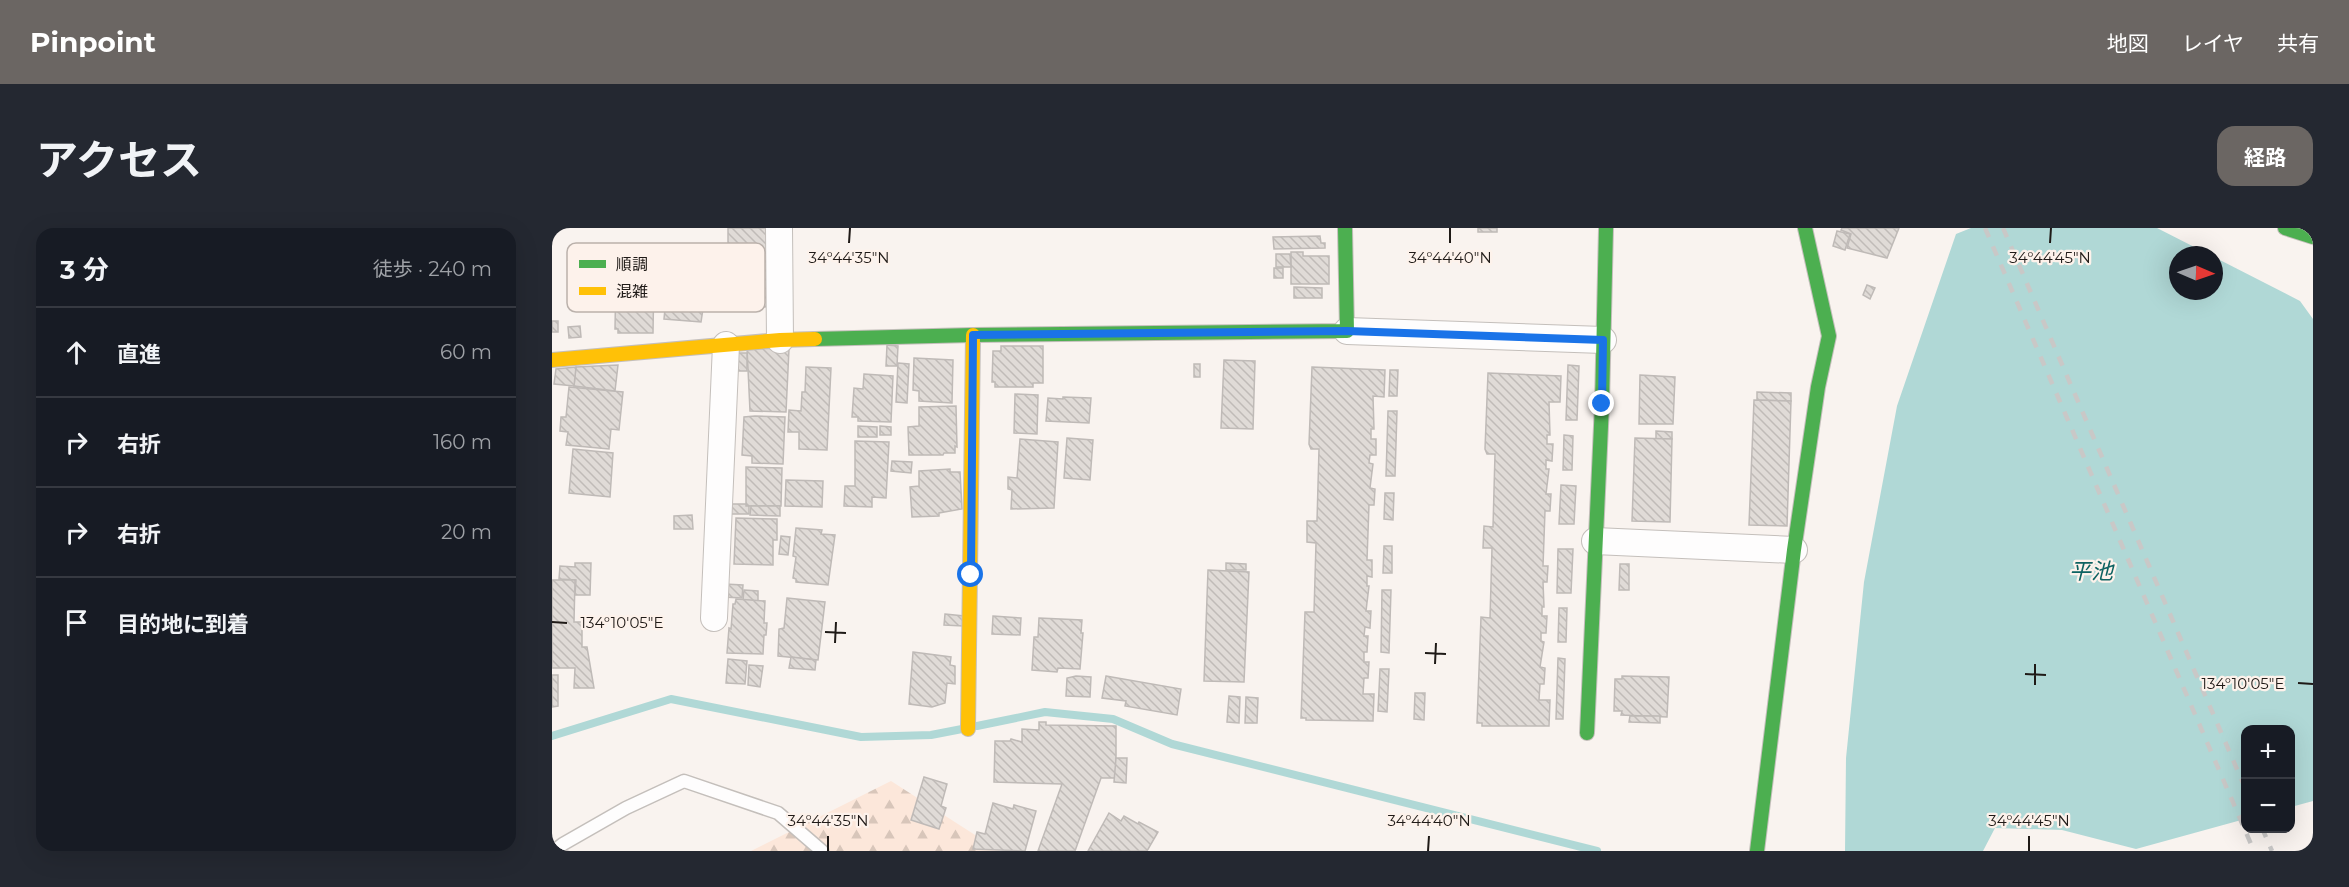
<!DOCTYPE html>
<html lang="ja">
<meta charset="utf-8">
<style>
body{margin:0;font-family:Montserrat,"Noto Sans JP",sans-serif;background:#242831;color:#f1f3f6}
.controls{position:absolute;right:18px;bottom:18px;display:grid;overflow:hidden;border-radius:12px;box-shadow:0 6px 24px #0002}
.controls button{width:54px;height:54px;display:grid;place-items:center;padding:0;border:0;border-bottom:2px solid #363941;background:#171b24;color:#f1f3f6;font:30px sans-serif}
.compass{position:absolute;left:1617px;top:18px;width:54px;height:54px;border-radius:50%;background:#171b24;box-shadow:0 6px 24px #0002;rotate:92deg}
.stop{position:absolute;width:18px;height:18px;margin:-14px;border:4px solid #1a73e8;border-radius:50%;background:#fff}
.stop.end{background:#1a73e8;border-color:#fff;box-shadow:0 2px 6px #0008}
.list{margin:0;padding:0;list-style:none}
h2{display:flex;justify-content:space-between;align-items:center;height:78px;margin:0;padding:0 24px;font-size:26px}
h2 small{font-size:20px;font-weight:400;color:#9ea1a6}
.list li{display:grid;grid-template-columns:39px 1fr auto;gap:18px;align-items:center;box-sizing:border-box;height:90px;padding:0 24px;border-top:2px solid #363941}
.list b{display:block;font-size:22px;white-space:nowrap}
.list em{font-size:20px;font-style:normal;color:#9ea1a6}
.icon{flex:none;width:33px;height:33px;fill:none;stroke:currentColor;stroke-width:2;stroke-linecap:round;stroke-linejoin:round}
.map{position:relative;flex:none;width:1761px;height:623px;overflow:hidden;border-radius:18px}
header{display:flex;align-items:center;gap:36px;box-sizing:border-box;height:84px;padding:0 30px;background:#6b6663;color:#fff}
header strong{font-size:28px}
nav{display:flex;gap:33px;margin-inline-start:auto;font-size:21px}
.intro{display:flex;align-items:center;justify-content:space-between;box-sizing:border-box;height:144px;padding:0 36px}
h1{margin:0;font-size:42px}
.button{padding:15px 27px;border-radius:18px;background:#6b6663;color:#fff;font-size:21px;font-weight:700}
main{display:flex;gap:36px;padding:0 36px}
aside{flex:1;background:#171b24;border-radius:18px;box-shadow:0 6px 24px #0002}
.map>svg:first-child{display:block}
.forest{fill:url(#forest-firs)}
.water{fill:#b0d8d6}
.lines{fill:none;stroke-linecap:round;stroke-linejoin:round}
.stream{stroke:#b0d8d6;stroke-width:8}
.building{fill:url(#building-back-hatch);stroke:#bfbab7;stroke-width:1.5}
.lane-casing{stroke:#c4bfbb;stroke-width:15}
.street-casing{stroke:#c4bfbb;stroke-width:28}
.fast-casing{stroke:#c4bfbb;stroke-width:16}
.slow-casing{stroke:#c4bfbb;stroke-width:16}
.lane{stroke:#fefdfd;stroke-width:12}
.street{stroke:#fefdfd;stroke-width:26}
.fast{stroke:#4caf50;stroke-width:14}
.slow{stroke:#ffc107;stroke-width:14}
.rail{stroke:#c9c8c7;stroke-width:4.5;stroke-dasharray:10 10;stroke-linecap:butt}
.route{stroke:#1a73e8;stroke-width:8}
.ticks{fill:none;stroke:#1f1a17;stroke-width:2}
.labels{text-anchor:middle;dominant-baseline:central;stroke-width:4.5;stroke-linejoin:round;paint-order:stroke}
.water-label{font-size:22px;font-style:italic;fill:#0e6362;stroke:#fdf2eb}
.key{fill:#fdf2eb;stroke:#bab1ab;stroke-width:1.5}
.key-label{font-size:16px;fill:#1f1a17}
.ticks-label{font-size:15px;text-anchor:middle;fill:#1f1a17;stroke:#fdf2eb;stroke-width:4.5;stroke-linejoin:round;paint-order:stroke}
</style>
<header>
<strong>Pinpoint</strong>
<nav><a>地図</a><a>レイヤ</a><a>共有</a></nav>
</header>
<div class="intro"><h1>アクセス</h1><a class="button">経路</a></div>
<main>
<aside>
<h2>3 分<small>徒歩 · 240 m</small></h2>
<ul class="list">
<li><svg class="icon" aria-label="ahead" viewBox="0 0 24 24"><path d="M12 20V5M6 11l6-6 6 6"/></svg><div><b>直進</b></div><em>60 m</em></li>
<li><svg class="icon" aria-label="right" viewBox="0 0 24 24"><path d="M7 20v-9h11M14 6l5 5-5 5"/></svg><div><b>右折</b></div><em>160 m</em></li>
<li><svg class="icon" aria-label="right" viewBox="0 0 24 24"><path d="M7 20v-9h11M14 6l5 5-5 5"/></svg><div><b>右折</b></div><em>20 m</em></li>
<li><svg class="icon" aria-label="arrive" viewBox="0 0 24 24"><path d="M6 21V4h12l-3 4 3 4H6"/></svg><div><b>目的地に到着</b></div></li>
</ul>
</aside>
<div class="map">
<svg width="1761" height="623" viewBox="0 0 1761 623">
<defs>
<pattern id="forest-firs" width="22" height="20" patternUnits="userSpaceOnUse" patternTransform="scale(1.5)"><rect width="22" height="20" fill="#fce7da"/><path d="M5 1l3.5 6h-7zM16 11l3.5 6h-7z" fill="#d8c6ba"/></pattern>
<pattern id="building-back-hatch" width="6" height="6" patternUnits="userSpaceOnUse" patternTransform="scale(1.5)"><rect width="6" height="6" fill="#e0dbd7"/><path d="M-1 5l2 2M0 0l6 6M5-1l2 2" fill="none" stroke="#c0bbb8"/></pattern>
</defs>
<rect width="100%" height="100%" fill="#f9f3ef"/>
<polygon class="forest" points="339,553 448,623 199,623"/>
<polygon class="water" points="1419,0 1605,0 1658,27 1626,27 1626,63 1662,63 1662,29 1748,73 1761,91 1761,573 1739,579 1738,502 1694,502 1693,591 1584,621 1510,602 1443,600 1431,623 1293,623 1294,530 1312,354 1345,178 1404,6"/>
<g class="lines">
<g class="stream">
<polyline points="425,498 493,484 561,491 620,516 1045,623"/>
<polyline points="0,508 119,471 309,509 379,507 410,501"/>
</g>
</g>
<g class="building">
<polygon points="176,0 216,0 216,25 204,25 205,20 176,20"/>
<rect x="926" y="0" width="19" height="4"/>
<polygon points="1290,0 1347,0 1335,30 1295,20 1299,6 1289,2"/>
<polygon points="1285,3 1298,6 1293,22 1281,18"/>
<polygon points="768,8 769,15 773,15 773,20 722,21 721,9"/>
<polygon points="739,24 751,24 751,28 777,28 777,56 739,56"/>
<polygon points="128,25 168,28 163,82 151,81 149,94 112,91 115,60 125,61"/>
<polygon points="724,26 738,26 739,39 724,39"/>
<polygon points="190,32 218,33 218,79 182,78 183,38 190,39"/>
<polygon points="81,34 97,34 97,43 102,43 101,105 66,105 66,101 63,101 64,43 81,43"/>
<rect x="722" y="40" width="9" height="10"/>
<polygon points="1315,57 1323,60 1318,71 1311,67"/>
<polygon points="742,59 770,60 770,70 742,70"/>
<rect x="0" y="93" width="6" height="11"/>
<polygon points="28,98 29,109 17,110 16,99"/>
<polygon points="335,117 346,118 345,138 334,138"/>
<polygon points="449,118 491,118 491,155 481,155 481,159 443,159 443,154 440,154 441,123 449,123"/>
<polygon points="195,120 237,121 234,184 198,183"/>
<rect x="185" y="125" width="10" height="18"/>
<polygon points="362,130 401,132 400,175 367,173 367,163 361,162"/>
<polygon points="672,132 703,133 701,201 669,200"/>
<polygon points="346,135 357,136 355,175 344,174"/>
<rect x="642" y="136" width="6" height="13"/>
<polygon points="66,137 63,163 22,158 24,139"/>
<polygon points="1016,137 1027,138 1025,192 1014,192"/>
<polygon points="24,139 22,158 2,156 4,141"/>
<polygon points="254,139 279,140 275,222 247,221 247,204 236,204 237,182 249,183 250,164 253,164"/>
<polygon points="760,139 833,142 832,169 821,168 822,201 819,201 819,211 824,211 824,227 818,227 817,235 821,236 818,260 823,261 822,277 817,277 815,332 820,332 820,349 815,348 815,358 817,358 814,383 819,383 818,400 813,399 812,408 816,408 815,424 812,424 812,434 817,434 816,450 812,450 811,466 822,466 821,493 754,492 754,490 749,490 753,384 762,384 764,315 755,314 755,293 765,293 767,221 759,221 757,216"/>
<polygon points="838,142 846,142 845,168 837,168"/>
<polygon points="936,145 1009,148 1008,174 997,174 998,207 995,207 995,216 1001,216 1000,233 994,232 994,241 997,241 994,266 999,266 998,283 993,283 991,338 996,338 995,354 991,354 992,379 990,379 990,388 995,388 994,405 989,405 989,413 992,414 988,439 993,440 992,456 988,456 987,472 998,472 997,498 930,498 930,495 925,495 929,389 938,390 940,320 931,320 932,298 941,299 943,226 935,226 933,221"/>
<polygon points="312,146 341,148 339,194 306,193 306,189 300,189 302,160 311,161"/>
<polygon points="1088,147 1123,149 1121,196 1087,196"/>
<polygon points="17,159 71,164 67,202 59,201 57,221 14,217 16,204 8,203 9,189 14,189"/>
<polygon points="1205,164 1239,165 1239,173 1205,172"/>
<polygon points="463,166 486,167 485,206 462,205"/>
<polygon points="511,169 539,170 537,195 494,193 496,170 511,171"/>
<polygon points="1202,172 1239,173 1235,298 1197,297"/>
<polygon points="404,178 405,219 403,218 403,225 392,225 391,227 357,227 356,199 367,198 367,179"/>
<polygon points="836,183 845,183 843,248 834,248"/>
<polygon points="203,188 233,189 231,236 200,235 200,228 190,227 192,189"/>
<polygon points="306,198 325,199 325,209 306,209"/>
<polygon points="328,198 339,199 339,207 328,207"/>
<polygon points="1104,203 1120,204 1120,211 1104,211"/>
<polygon points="1012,207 1021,208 1020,242 1011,242"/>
<polygon points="515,210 541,212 538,252 512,250"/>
<polygon points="1083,210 1120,211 1118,294 1080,293"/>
<polygon points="468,211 506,214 502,280 459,281 460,262 456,261 456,249 465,250"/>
<polygon points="303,213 337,214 334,270 320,269 320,279 292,278 293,258 303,258"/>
<polygon points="21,221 61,225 58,269 17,265"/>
<polygon points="340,233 360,234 359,245 339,243"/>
<polygon points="194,239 230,240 229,278 194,278"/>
<polygon points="398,241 398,244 408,244 410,281 387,285 387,288 360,289 358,259 367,258 367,243"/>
<polygon points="234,252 271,253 270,279 233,278"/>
<polygon points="1009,257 1024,258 1022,296 1007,296"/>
<polygon points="833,265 842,265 841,292 832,291"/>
<polygon points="178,276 194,276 194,278 197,278 197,286 178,286"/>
<polygon points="199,278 228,278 228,288 198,287"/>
<polygon points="140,287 141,301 122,301 122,288"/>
<polygon points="184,290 225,291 225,312 221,312 221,337 182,336"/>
<polygon points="244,300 270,302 269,306 283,307 276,357 244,354 244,351 241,350 244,329 241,328"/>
<polygon points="229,308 238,309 236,327 227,326"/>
<polygon points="832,318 840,318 840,345 831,345"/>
<polygon points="1006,321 1021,321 1019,365 1005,365"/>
<polygon points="23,335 39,335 38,367 23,367 24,352 7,351 8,338 23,339"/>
<polygon points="674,335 694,336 694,342 674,342"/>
<polygon points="1068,336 1077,336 1077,362 1067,362"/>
<polygon points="656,342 697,344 692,454 652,453"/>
<polygon points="0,352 23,352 22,394 30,394 30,419 35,419 42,460 22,460 23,440 0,440"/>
<polygon points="172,356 191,357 190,370 171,369"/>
<polygon points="192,362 206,363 206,373 191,372"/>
<polygon points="830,362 839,362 837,425 829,424"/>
<polygon points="235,370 273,374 266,432 226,428 227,401 232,400"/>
<polygon points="184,371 213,373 212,395 215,395 214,407 212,407 211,426 175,425 177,400 179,401 181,376 183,376"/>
<polygon points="1007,380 1015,380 1014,414 1006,414"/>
<polygon points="393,386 412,388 411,398 392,397"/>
<polygon points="441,388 469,390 468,407 440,406"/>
<polygon points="487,390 530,392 529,405 531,405 528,441 506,440 505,444 480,442 482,409 486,409"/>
<polygon points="361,424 399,429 398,437 403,438 403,456 395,455 393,475 380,479 357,476"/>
<polygon points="239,429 264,432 263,442 237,440"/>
<polygon points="1006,430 1013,431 1011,491 1004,491"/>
<polygon points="176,431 195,433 193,456 174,455"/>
<polygon points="197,437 211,438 208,459 196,457"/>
<polygon points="828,441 837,441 835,484 826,483"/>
<polygon points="0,447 6,447 6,478 0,479"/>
<polygon points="524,448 539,449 538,469 514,468 515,450"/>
<polygon points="554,448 629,461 625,487 573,478 574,473 550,470"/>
<polygon points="1070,448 1117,449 1115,489 1069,487 1070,483 1062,483 1063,451 1070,451"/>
<polygon points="863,465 873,465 872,492 862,491"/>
<polygon points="677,468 688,469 687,495 675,494"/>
<polygon points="694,469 706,470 705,495 693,495"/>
<polygon points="1078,488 1108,488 1108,495 1077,494"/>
<polygon points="487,494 494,494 494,497 564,498 564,550 549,550 523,623 486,623 510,556 442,554 443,513 458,513 459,511 470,514 470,501 487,502"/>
<polygon points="564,530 575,530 574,555 562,554"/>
<polygon points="372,549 395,556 389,578 394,580 387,601 359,592"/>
<polygon points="441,575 461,581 462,577 484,583 473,623 421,621 425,604 433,606"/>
<polygon points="557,585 569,593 572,588 586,596 587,594 606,604 595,623 536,623"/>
</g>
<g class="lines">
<defs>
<polyline id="lane" points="2,623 11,616 74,580 132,553 226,585 270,623"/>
<g id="street">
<polyline points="227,0 228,112"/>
<polyline points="795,103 1051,112"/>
<polyline points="1043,313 1242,322"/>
<polyline points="162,390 174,117"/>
</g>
<g id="fast">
<polyline points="1733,0 1761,9"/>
<polyline points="263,111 421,107 795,103 793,0"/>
<polyline points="1035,505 1050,176 1054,0"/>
<polyline points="1205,623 1242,322 1266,159 1277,108 1253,0"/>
</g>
<g id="slow">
<polyline points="0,132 228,112 263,111"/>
<polyline points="416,501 421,107"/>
</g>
</defs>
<use href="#lane" class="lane-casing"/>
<use href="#street" class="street-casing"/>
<use href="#fast" class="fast-casing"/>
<use href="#slow" class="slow-casing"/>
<use href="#lane" class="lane"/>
<use href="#street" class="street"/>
<use href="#fast" class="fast"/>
<use href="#slow" class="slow"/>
<g class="rail">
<polyline points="1433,0 1702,623"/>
<polyline points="1451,0 1694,562"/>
<polyline points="1710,600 1720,623"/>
</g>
</g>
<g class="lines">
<polyline class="route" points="419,347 421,107 795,103 1051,112 1050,176"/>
</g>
<path class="ticks" d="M297 15 298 0M898 15V0M1498 15 1499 0M0 394 15 395M273 404 294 405M283 415 284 394M873 425 894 426M883 436 884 415M1473 446 1494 447M1746 455 1761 456M1483 457V436M276 623V608M876 623 877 608M1477 623V608"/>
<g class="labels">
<g class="water-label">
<text x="1539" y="343">平池</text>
</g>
</g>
<rect x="15" y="15" width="198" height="69" rx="9" class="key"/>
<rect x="27" y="32" width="27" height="8" fill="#4caf50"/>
<rect x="27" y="59" width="27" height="8" fill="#ffc107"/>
<g class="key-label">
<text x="64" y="42">順調</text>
<text x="64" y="69">混雑</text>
</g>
<g class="ticks-label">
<text x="297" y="35">34°44'35"N</text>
<text x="898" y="35">34°44'40"N</text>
<text x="1498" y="35">34°44'45"N</text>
<text x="70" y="400">134°10'05"E</text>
<text x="1691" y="461">134°10'05"E</text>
<text x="276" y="598">34°44'35"N</text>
<text x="877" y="598">34°44'40"N</text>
<text x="1477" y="598">34°44'45"N</text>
</g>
</svg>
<div class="controls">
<button>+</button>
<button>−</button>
</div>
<svg class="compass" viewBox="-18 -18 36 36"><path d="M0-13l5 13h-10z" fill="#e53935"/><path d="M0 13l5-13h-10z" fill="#9ea1a6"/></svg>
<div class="stop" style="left:419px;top:347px"></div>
<div class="stop end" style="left:1050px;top:176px"></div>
</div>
</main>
